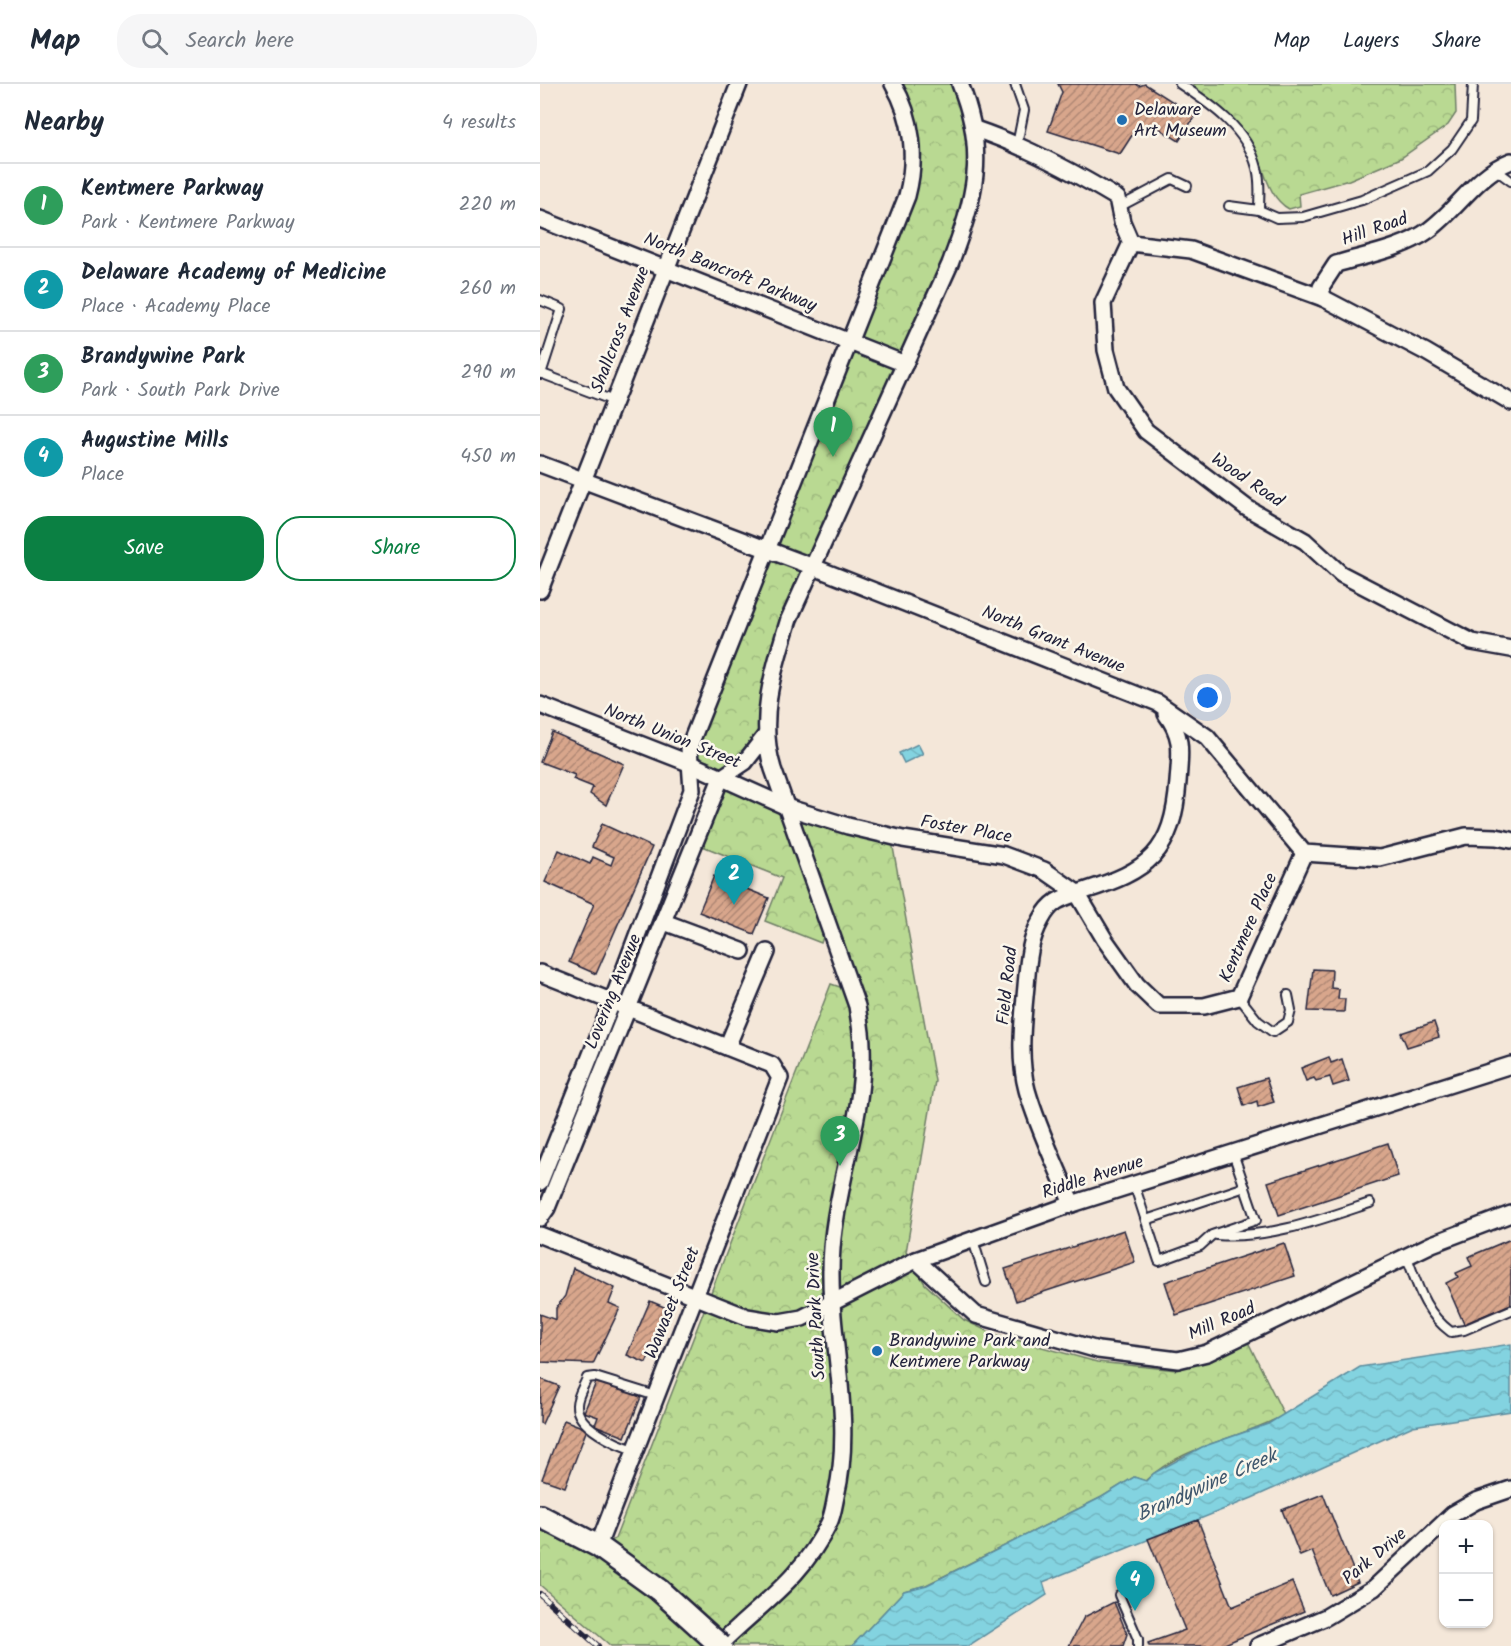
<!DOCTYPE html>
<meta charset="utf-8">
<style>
body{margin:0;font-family:Kalam,sans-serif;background:#f6f6f7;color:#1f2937}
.controls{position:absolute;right:18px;bottom:18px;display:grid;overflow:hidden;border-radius:12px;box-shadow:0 2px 4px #0004}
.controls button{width:54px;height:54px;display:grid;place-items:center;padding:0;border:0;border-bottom:2px solid #e0e1e3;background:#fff;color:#1f2937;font:30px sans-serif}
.you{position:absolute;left:668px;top:614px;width:21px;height:21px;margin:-15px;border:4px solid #fff;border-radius:50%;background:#1a73e8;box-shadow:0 0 0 9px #1a73e833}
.badge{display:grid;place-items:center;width:39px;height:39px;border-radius:50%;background:#0b8043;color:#fff;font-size:20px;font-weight:700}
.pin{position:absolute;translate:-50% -50px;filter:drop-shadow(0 2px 3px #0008)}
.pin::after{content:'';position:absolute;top:32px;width:21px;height:18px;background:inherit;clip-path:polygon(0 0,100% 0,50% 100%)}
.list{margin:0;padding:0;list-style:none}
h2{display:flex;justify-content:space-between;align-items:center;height:78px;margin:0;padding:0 24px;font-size:26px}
h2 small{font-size:20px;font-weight:400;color:#747a83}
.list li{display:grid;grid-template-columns:39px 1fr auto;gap:18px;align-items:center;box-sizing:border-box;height:84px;padding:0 24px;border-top:2px solid #e0e1e3}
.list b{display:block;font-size:22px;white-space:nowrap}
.list p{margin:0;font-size:20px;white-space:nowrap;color:#747a83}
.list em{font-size:20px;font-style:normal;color:#747a83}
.actions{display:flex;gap:12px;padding:18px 24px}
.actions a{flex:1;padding:14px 0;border:2px solid #0b8043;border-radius:24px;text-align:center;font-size:21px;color:#0b8043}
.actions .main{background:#0b8043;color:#fff}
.icon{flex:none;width:33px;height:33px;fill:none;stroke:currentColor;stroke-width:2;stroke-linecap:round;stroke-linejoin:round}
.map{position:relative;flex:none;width:971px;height:1562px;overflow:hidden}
header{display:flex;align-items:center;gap:36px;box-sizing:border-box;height:84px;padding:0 30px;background:#fff;border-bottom:2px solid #e0e1e3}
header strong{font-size:28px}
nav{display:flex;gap:33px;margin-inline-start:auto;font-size:21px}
.search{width:420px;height:54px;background:#f6f6f7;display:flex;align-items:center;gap:15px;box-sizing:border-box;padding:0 21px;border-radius:24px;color:#747a83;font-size:22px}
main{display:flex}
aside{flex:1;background:#fff}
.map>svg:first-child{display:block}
.park{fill:url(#park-crowns);stroke:#6e7e66;stroke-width:1.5}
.water{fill:url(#water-waves);stroke:#5c8c9e;stroke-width:1.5}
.building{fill:url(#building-hatch);stroke:#22223b;stroke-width:1.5}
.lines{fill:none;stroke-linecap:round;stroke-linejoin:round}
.lane-casing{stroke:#22223b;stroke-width:12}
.street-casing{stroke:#22223b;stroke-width:20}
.secondary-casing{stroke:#22223b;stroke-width:26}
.lane{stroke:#fbf7ec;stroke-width:8}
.street{stroke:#fbf7ec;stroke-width:15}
.secondary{stroke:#fbf7ec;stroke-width:21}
.rail-casing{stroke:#22223b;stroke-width:6}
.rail{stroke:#fbf7ec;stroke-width:4;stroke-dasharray:11;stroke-linecap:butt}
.secondary-bridge-casing{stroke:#22223b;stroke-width:26;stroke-linecap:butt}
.secondary-bridge{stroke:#fbf7ec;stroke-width:21}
.poi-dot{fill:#1f6fb2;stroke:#fbf7ec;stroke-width:2}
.labels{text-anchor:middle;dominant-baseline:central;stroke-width:5;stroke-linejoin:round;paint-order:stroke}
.poi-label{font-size:18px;fill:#22223b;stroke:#fbf7ec;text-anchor:start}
.street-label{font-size:18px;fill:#22223b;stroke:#fbf7ec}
.water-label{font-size:20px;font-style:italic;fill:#3f576d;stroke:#fbf7ec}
</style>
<header>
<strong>Map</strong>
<div class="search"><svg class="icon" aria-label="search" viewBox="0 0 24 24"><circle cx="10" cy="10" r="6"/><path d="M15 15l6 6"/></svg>Search here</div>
<nav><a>Map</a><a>Layers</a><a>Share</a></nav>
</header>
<main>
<aside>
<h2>Nearby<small>4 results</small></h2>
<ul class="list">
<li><span class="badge" style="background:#2e9e5b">1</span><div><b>Kentmere Parkway</b><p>Park · Kentmere Parkway</p></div><em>220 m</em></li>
<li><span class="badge" style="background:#0f9aa8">2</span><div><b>Delaware Academy of Medicine</b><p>Place · Academy Place</p></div><em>260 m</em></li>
<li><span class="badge" style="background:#2e9e5b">3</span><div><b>Brandywine Park</b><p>Park · South Park Drive</p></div><em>290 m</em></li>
<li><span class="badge" style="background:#0f9aa8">4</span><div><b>Augustine Mills</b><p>Place</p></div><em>450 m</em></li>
</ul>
<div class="actions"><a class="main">Save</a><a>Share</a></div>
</aside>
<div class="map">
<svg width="971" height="1562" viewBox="0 0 971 1562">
<defs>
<pattern id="park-crowns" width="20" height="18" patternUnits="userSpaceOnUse" patternTransform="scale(1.5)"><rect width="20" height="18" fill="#b9d992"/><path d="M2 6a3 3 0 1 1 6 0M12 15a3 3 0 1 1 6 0" fill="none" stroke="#9fba7f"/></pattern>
<pattern id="water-waves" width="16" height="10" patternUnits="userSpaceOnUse" patternTransform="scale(1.5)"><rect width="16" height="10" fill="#83d3e0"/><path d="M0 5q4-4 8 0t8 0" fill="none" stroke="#71b5c1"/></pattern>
<pattern id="building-hatch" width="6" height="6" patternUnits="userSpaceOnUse" patternTransform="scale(1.5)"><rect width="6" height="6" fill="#d8a68c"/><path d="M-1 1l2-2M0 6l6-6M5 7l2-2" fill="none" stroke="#af8774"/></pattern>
</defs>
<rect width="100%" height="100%" fill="#f4e7d9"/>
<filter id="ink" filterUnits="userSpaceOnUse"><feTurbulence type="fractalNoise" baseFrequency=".0167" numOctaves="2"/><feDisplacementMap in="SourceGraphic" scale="12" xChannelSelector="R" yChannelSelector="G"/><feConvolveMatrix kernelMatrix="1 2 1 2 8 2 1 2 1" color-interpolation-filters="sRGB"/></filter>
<g filter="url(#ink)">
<g class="park">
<path d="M353 0H420L428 20 431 119 249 535 226 651 181 694 351 752 395 997 366 1168 385 1200 424 1236 454 1250 557 1278 637 1286 708 1258 744 1331C700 1355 643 1361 605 1397L594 1393 562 1413 386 1501 364 1507 312 1562H71L0 1501V1432L58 1462 75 1455 291 900 303 904 284 850 281 859 225 837 242 794 155 759 181 694 149 671 367 112 373 76Z"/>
<path d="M653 0H915L916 29 908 41 861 74 809 96 759 110 760 122 749 125C725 112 724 76 709 54 694 32 667 20 653 0Z"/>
</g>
<g class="water">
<polygon points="378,660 383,670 364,679 359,669"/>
<polygon points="971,1260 971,1327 873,1342 712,1414 503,1498 507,1511 428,1562 312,1562 364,1507 387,1501 562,1413 594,1393 606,1397 614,1389 662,1363 728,1340 820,1283"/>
</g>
<g class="building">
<polygon points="518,0 596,0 599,2 605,0 655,32 639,57 612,40 608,47 598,42 580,70 508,47 522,8"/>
<polygon points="12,648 84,680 66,721 50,710 53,703 33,695 35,691 0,678"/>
<polygon points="62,740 112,763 56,890 29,878 54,820 5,798 19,766 50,780 53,773 71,781 74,773 52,763"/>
<polygon points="174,792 229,814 214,850 159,828"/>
<polygon points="773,885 792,886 791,904 799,905 798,915 805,915 804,928 768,927"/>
<polygon points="894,938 899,953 867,963 861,949"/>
<polygon points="789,973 791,979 802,975 809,997 793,1002 790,993 776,997 774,994 766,997 761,984"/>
<polygon points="726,994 734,1018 718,1023 717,1017 704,1022 698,1003"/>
<polygon points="848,1059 858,1092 739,1131 728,1098"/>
<polygon points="584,1146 595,1178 476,1217 465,1185"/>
<polygon points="971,1155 971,1220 924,1240 906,1199 918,1193 916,1189 932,1182 928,1173"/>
<polygon points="744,1159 755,1192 636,1231 625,1198"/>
<polygon points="33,1184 75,1204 69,1219 80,1224 53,1280 0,1278 0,1230 16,1236 16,1224 25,1212"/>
<polygon points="110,1217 131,1226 106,1279 87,1271"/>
<polygon points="1,1295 19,1302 2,1340 0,1339"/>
<polygon points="57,1296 101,1313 85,1353 55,1341 58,1333 44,1328"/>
<polygon points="24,1336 47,1345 25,1403 2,1395"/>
<polygon points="783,1410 818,1498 790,1511 772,1467 760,1472 742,1426"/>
<polygon points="658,1436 692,1523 752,1498 764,1527 680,1562 609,1562 608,1559 645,1546 608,1455"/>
<polygon points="574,1518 587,1550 583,1562 529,1562 544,1533"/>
</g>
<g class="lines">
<defs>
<g id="lane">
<polyline points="475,0 484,26 477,61"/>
<path d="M640 0C672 21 707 45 717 84 721 98 719 113 719 126"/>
<polyline points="956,86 971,97"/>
<polyline points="689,122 719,126 737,134 763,133 822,116 888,87 912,65 931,37 933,0"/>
<polyline points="579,123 632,95 647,102"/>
<polyline points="0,216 22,225 1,290"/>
<polyline points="0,289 74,317"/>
<polyline points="699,913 718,937 733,948 748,938 751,926 748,911"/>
<polyline points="594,1100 619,1177 660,1162 672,1151 716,1136 693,1069"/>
<polyline points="606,1136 705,1103"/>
<path d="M677 1151C729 1155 782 1135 830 1119"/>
<polyline points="433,1156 446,1198"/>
<path d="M867 1173C878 1203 885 1229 911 1248L924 1246 971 1226"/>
<path d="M95 1366C78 1361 36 1343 37 1321 37 1312 44 1302 47 1294L55 1293 116 1312"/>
<polyline points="579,1511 598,1555 598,1562"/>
</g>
<g id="street">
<path d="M435 45C485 62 532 87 577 114L582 138 591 159 563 219 566 266 576 304 606 347 707 424 765 457 801 490 932 558 971 565"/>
<polyline points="0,135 365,280"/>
<polyline points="591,159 651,166 783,214 886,268 971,318"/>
<path d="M783 214 781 203 796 180C826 171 863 165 889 146 918 125 936 91 971 77"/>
<polyline points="0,380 271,482 618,619 667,653 764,769 840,774 926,752 956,753 971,756"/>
<polyline points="0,506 199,0"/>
<polyline points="0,621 151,680 249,724 308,742 363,755 464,771 504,786 537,809 565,856 597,901 619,922 664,922 699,913 764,769"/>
<polyline points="124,838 202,867"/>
<polyline points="0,889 232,981 240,994 58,1462"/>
<polyline points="187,963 227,868"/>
<path d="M0 1098 72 918 152 706 149 664 151 658 367 112C377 74 373 34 353 0"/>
<path d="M532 1120C517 1083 498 1045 487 1006 478 973 483 935 486 902 488 879 489 857 501 836 512 815 523 814 544 807 608 787 633 769 638 698 640 669 644 654 626 630"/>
<polyline points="0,1134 7,1124 181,694 205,678 226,651"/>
<polyline points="0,1151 207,1233 239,1238 262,1234 376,1176 532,1120 971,981"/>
<polyline points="376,1176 436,1231 558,1266 638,1276 667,1269 892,1160 971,1130"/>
<path d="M178 1562C220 1520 262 1495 289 1439 293 1431 294 1421 296 1412 316 1330 285 1247 292 1164 297 1097 325 1030 322 962 322 949 319 935 317 922L233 685C217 635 234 583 249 535L410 180C435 114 448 69 420 0"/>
<polyline points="718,1562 786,1533 834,1504 913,1430 936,1417 971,1405"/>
</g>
<polyline id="secondary" points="0,1432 58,1462 119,1506"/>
</defs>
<use href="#lane" class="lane-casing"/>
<use href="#street" class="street-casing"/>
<use href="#secondary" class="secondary-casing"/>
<use href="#lane" class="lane"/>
<use href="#street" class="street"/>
<use href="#secondary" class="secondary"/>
<defs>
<polyline id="rail" points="0,1510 58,1562"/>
</defs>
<use href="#rail" class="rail-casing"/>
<use href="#rail" class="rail"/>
<defs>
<polyline id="secondary-bridge" points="119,1506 181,1562"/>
</defs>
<use href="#secondary-bridge" class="secondary-bridge-casing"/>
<use href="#secondary-bridge" class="secondary-bridge"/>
</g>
</g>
<g class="poi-dot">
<circle cx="582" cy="36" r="6"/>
<circle cx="337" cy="1267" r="6"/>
</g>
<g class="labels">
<g class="poi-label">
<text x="594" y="26">Delaware<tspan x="594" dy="21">Art Museum</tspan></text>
<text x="349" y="1257">Brandywine Park and<tspan x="349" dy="21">Kentmere Parkway</tspan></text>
</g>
<g class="street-label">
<text transform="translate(835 146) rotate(-19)">Hill Road</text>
<text transform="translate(190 189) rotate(22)">North Bancroft Parkway</text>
<text transform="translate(81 246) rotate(-69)">Shallcross Avenue</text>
<text transform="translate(707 397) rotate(34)">Wood Road</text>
<text transform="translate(513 556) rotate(22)">North Grant Avenue</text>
<text transform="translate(132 653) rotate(22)">North Union Street</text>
<text transform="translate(426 746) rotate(10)">Foster Place</text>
<text transform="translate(709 844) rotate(-66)">Kentmere Place</text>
<text transform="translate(468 902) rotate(-84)">Field Road</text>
<text transform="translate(74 908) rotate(-68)">Lovering Avenue</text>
<text transform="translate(553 1094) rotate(-18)">Riddle Avenue</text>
<text transform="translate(133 1219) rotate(-68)">Wawaset Street</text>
<text transform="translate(277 1232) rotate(-93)">South Park Drive</text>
<text transform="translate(682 1238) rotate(-23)">Mill Road</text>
<text transform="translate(835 1473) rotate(-40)">Park Drive</text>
</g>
<g class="water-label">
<text transform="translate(667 1402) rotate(-24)">Brandywine Creek</text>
</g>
</g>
</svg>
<div class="controls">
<button>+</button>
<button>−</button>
</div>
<div class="you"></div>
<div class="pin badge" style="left:293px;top:373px;background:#2e9e5b">1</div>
<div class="pin badge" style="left:194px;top:821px;background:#0f9aa8">2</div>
<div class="pin badge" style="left:300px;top:1082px;background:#2e9e5b">3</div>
<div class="pin badge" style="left:595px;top:1527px;background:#0f9aa8">4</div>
</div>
</main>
